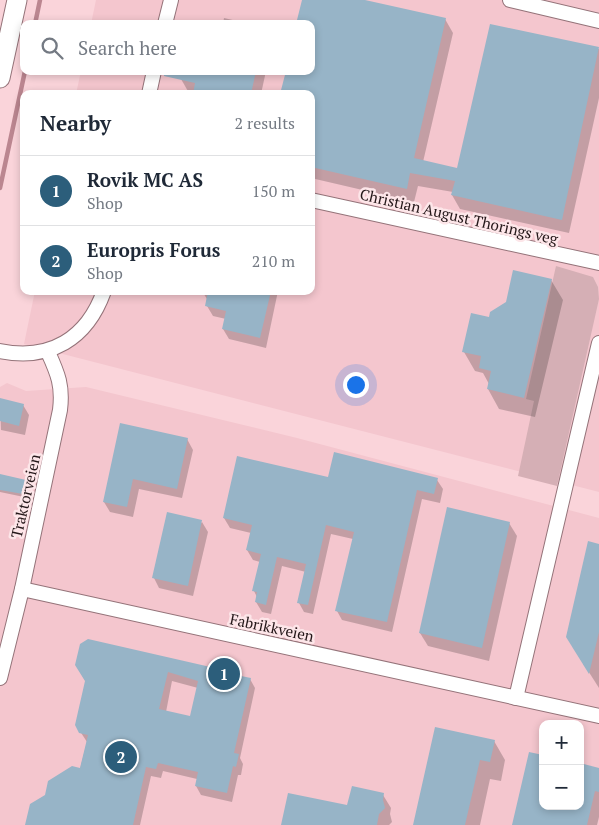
<!DOCTYPE html>
<meta charset="utf-8">
<style>
body{margin:0;font-family:"PT Serif",serif;background:#f6f6f7;color:#1f2937}
.controls{position:absolute;right:15px;bottom:15px;display:grid;overflow:hidden;border-radius:10px;box-shadow:0 2px 8px #0003}
.controls button{width:45px;height:45px;display:grid;place-items:center;padding:0;border:0;border-bottom:1px solid #e0e1e3;background:#fff;color:#1f2937;font:25px sans-serif}
.you{position:absolute;left:355px;top:384px;width:18px;height:18px;margin:-12px;border:4px solid #fff;border-radius:50%;background:#1a73e8;box-shadow:0 0 0 8px #1a73e833}
.badge{display:grid;place-items:center;width:32px;height:32px;border-radius:50%;background:#2c5e7b;color:#fff;font-size:16px;font-weight:700}
.pin{position:absolute;translate:-50% -50%;border:2px solid #fff;box-shadow:0 1px 5px #0006}
.list{margin:0;padding:0;list-style:none}
h2{display:flex;justify-content:space-between;align-items:center;height:65px;margin:0;padding:0 20px;font-size:21px}
h2 small{font-size:16px;font-weight:400;color:#747a83}
.list li{display:grid;grid-template-columns:32px 1fr auto;gap:15px;align-items:center;box-sizing:border-box;height:70px;padding:0 20px;border-top:1px solid #e0e1e3}
.list b{display:block;font-size:19px;white-space:nowrap}
.list p{margin:0;font-size:16px;white-space:nowrap;color:#747a83}
.list em{font-size:16px;font-style:normal;color:#747a83}
.icon{flex:none;width:28px;height:28px;fill:none;stroke:currentColor;stroke-width:2;stroke-linecap:round;stroke-linejoin:round}
.map{position:relative;flex:none;width:599px;height:825px;overflow:hidden}
.search{position:absolute;background:#fff;box-shadow:0 2px 8px #0003;left:20px;top:20px;width:295px;height:55px;display:flex;align-items:center;gap:12px;box-sizing:border-box;padding:0 18px;border-radius:10px;color:#747a83;font-size:19px}
.panel{position:absolute;background:#fff;box-shadow:0 2px 8px #0003;left:20px;top:90px;width:295px;height:205px;border-radius:10px}
.map>svg:first-child{display:block}
.built{fill:#f4c6ce;fill-rule:evenodd}
.green{fill:#d5afb5}
.shadow{fill:#0003;fill-rule:evenodd}
.lines{fill:none;stroke-linecap:round;stroke-linejoin:round}
.stream{stroke:#bb8690;stroke-width:4.5}
.building{fill:#97b4c7;fill-rule:evenodd}
.street-casing{stroke:#947379;stroke-width:16}
.secondary-casing{stroke:#947379;stroke-width:21}
.street{stroke:#fff;stroke-width:14}
.secondary{stroke:#fff;stroke-width:19}
.labels{text-anchor:middle;dominant-baseline:central;stroke-width:5;stroke-linejoin:round;paint-order:stroke}
.street-label{font-size:15px;fill:#241719;stroke:#fde6e9}
</style>
<div class="map">
<svg width="599" height="825" viewBox="0 0 599 825">
<rect width="100%" height="100%" fill="#fad4da"/>
<g class="built">
<polygon points="96,0 599,0 599,492 24,344 35,291 311,291 311,94 76,94 81,71 311,71 311,24 91,24"/>
<path d="M7 383 26 391 86 387 297 438 599 518V825H0V387ZM543 724H580V806H543Z"/>
</g>
<polygon class="green" points="556,266 593,277 598,287 599,299 557,486 518,476 534,401 526,399"/>
<g class="shadow">
<polygon points="303,0 359,0 445,19 453,33 423,162 458,169 491,25 599,49 599,98 569,233 460,209 452,195 453,192 418,186 414,202 311,178 311,24"/>
<polygon points="224,18 250,24 223,24"/>
<polygon points="194,20 211,24 194,24"/>
<polygon points="183,71 266,71 261,94 189,93 181,79"/>
<polygon points="551,280 563,300 535,417 499,409 488,389 489,384 483,373 475,371 464,352 489,319"/>
<polygon points="202,291 278,291 266,348 229,339 223,329 226,319 213,316 207,306 207,299"/>
<polygon points="0,400 23,405 29,415 25,435 1,430"/>
<polygon points="121,424 187,439 193,450 182,498 139,489 133,517 110,512 104,502"/>
<polygon points="0,476 25,481 27,484 24,497 0,492"/>
<polygon points="329,478 437,480 443,489 440,503 422,499 392,632 342,620 337,611 353,539 331,534 313,614 304,612 299,603 306,572 282,566 271,614 262,612 256,602 257,597 254,591 260,562 253,560 247,550 251,533 230,528 224,518"/>
<polygon points="202,522 208,532 193,596 159,588 154,578"/>
<polygon points="509,523 517,536 489,661 428,646 420,633"/>
<polygon points="599,545 599,688 578,655"/>
<path d="M76 665 240 675 242 678 250 679 255 688 240 758 243 764 241 775H238L232 802 201 795 196 786 197 779 163 771 161 778 151 776 140 825H26L80 769 87 742 76 725 86 682ZM172 681 198 688 191 718 166 712Z"/>
<polygon points="494,741 505,760 501,781 490,779 480,825 414,825"/>
<polygon points="599,769 599,817 597,825 513,825 543,806 580,806"/>
<polygon points="383,795 391,808 390,814 392,822 389,825 282,825"/>
</g>
<g class="lines">
<g class="stream">
<polyline points="35,24 40,0"/>
<polyline points="0,188 25,71"/>
</g>
</g>
<g class="building">
<polygon points="302,0 365,0 446,18 414,158 457,168 490,24 599,47 562,220 451,195 455,181 410,173 407,189 311,167 311,94 280,94 286,71 311,71 311,24 296,24"/>
<polygon points="164,71 256,71 251,94 193,94 195,83 164,76"/>
<polygon points="513,270 552,279 524,398 487,389 491,371 479,368 481,356 462,352 471,313 489,317 490,312 506,302"/>
<polygon points="208,291 271,291 260,338 222,329 226,311 205,306"/>
<polygon points="0,398 24,404 19,426 0,421"/>
<polygon points="120,423 188,438 177,489 133,479 127,507 103,502"/>
<polygon points="334,452 438,478 434,494 417,490 387,622 335,611 354,532 326,525 308,605 297,603 306,564 277,557 266,605 255,602 257,592 252,591 261,554 246,550 252,525 223,518 237,456 328,477"/>
<polygon points="0,474 26,480 23,494 0,490"/>
<polygon points="447,507 510,522 482,648 419,633"/>
<polygon points="167,512 202,520 188,586 152,578"/>
<polygon points="588,541 599,544 599,632 589,674 566,637"/>
<path d="M88 639 241 674V676L251 678 234 753 239 754 236 767 233 766 227 793 195 786 198 772 158 763 156 769 146 767 133 825H25L30 804 45 795 48 781 72 766 80 768 88 735 79 733 75 725 85 681 75 665 80 644ZM168 672 198 681 190 716 159 709Z"/>
<polygon points="435,727 495,740 490,762 480,760 465,825 413,825"/>
<polygon points="529,752 543,755 543,806 580,806 580,763 599,768 599,792 595,791 587,825 512,825"/>
<polygon points="352,786 384,793 383,800 385,808 379,814 377,825 281,825 288,793 347,805"/>
</g>
<g class="lines">
<defs>
<g id="street">
<polyline points="510,0 599,21"/>
<polyline points="165,24 171,0"/>
<polyline points="149,94 154,71"/>
<polyline points="311,200 599,263"/>
<path d="M0 351C50 361 87 339 104 291"/>
<polyline points="22,589 599,716"/>
<path d="M0 678 22 589 60 410C63 386 58 374 48 352"/>
<polyline points="516,698 599,343"/>
</g>
<polyline id="secondary" points="0,78 17,0"/>
</defs>
<use href="#street" class="street-casing"/>
<use href="#secondary" class="secondary-casing"/>
<use href="#street" class="street"/>
<use href="#secondary" class="secondary"/>
</g>
<g class="labels">
<g class="street-label">
<text transform="translate(459 216) rotate(13)">Christian August Thorings veg</text>
<text transform="translate(25 496) rotate(-77)">Traktorveien</text>
<text transform="translate(272 627) rotate(12)">Fabrikkveien</text>
</g>
</g>
</svg>
<div class="controls">
<button>+</button>
<button>−</button>
</div>
<div class="you"></div>
<div class="pin badge" style="left:224px;top:674px">1</div>
<div class="pin badge" style="left:121px;top:757px">2</div>
<div class="search"><svg class="icon" aria-label="search" viewBox="0 0 24 24"><circle cx="10" cy="10" r="6"/><path d="M15 15l6 6"/></svg>Search here</div>
<section class="panel">
<h2>Nearby<small>2 results</small></h2>
<ul class="list">
<li><span class="badge">1</span><div><b>Rovik MC AS</b><p>Shop</p></div><em>150 m</em></li>
<li><span class="badge">2</span><div><b>Europris Forus</b><p>Shop</p></div><em>210 m</em></li>
</ul>
</section>
</div>
